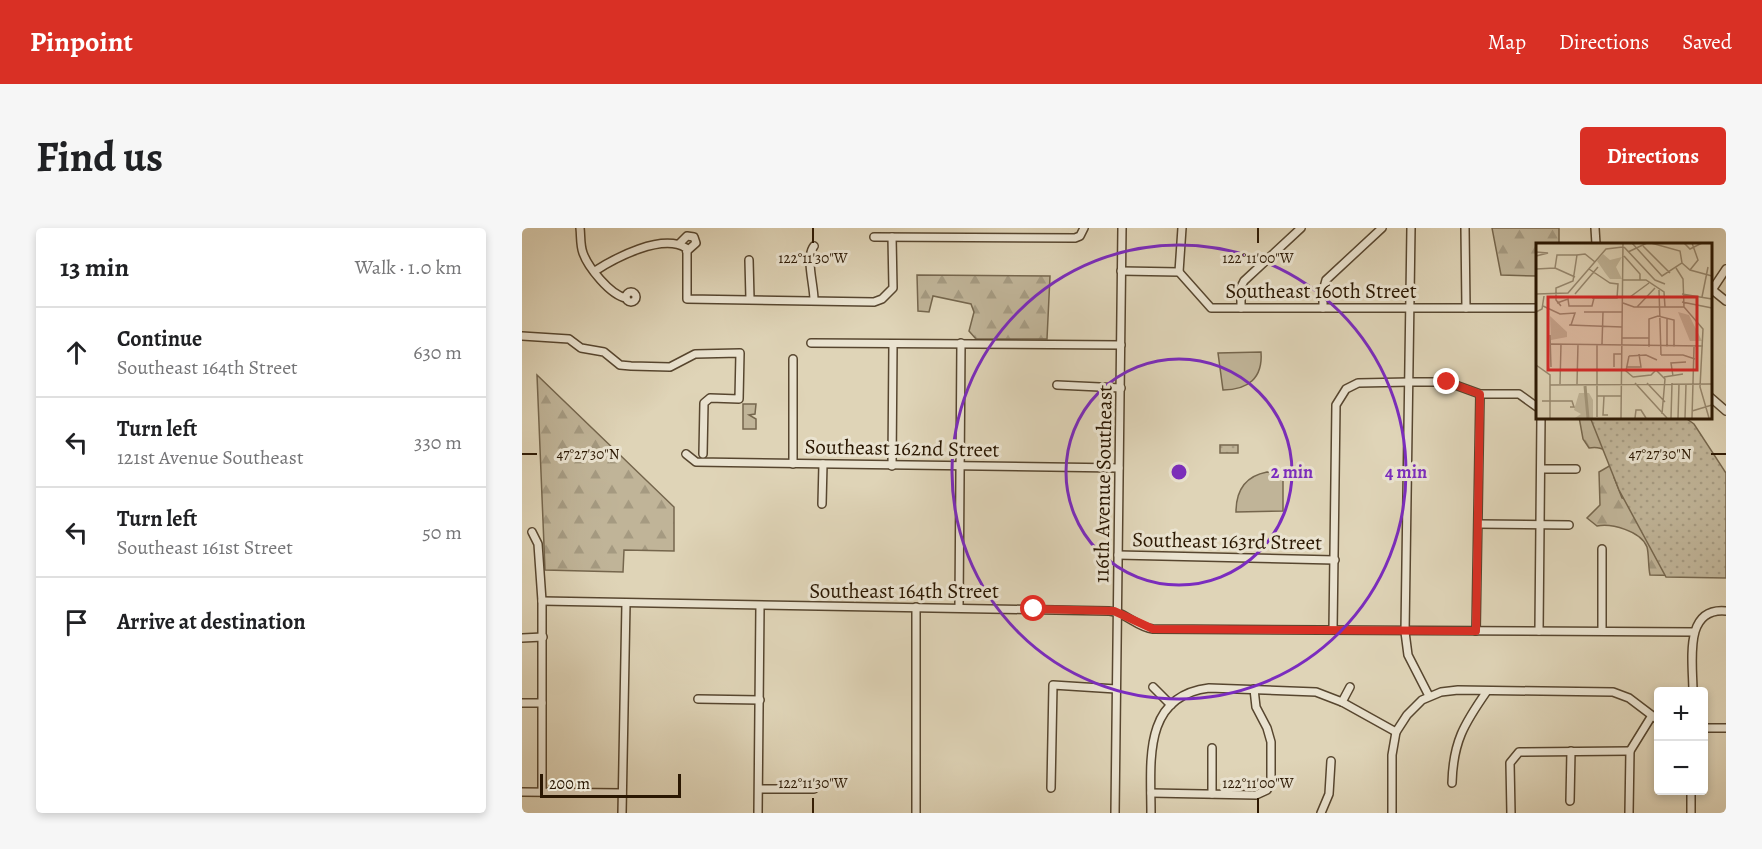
<!DOCTYPE html>
<meta charset="utf-8">
<style>
body{margin:0;font-family:Alegreya,serif;background:#f6f6f6;color:#202124}
.controls{position:absolute;right:18px;bottom:18px;display:grid;overflow:hidden;border-radius:6px;box-shadow:0 3px 9px #0003}
.controls button{width:54px;height:54px;display:grid;place-items:center;padding:0;border:0;border-bottom:2px solid #e0e0e0;background:#fff;color:#202124;font:30px sans-serif}
.scale{position:absolute;left:18px;bottom:15px;width:141px;box-sizing:border-box;padding-left:6px;border:3px solid #2a1702;border-top:0;font-size:16px;line-height:21px;white-space:nowrap;color:#2a1702;-webkit-text-stroke:4px #eae3d0;paint-order:stroke}
.stop{position:absolute;width:18px;height:18px;margin:-14px;border:4px solid #d93025;border-radius:50%;background:#fff}
.stop.end{background:#d93025;border-color:#fff;box-shadow:0 2px 6px #0008}
.list{margin:0;padding:0;list-style:none}
h2{display:flex;justify-content:space-between;align-items:center;height:78px;margin:0;padding:0 24px;font-size:26px}
h2 small{font-size:20px;font-weight:400;color:#757577}
.list li{display:grid;grid-template-columns:39px 1fr auto;gap:18px;align-items:center;box-sizing:border-box;height:90px;padding:0 24px;border-top:2px solid #e0e0e0}
.list b{display:block;font-size:22px;white-space:nowrap}
.list p{margin:0;font-size:20px;white-space:nowrap;color:#757577}
.list em{font-size:20px;font-style:normal;color:#757577}
.icon{flex:none;width:33px;height:33px;fill:none;stroke:currentColor;stroke-width:2;stroke-linecap:round;stroke-linejoin:round}
.map{position:relative;flex:none;width:1204px;height:585px;overflow:hidden;border-radius:6px}
header{display:flex;align-items:center;gap:36px;box-sizing:border-box;height:84px;padding:0 30px;background:#d93025;color:#fff}
header strong{font-size:28px}
nav{display:flex;gap:33px;margin-inline-start:auto;font-size:21px}
.intro{display:flex;align-items:center;justify-content:space-between;box-sizing:border-box;height:144px;padding:0 36px}
h1{margin:0;font-size:42px}
.button{padding:15px 27px;border-radius:6px;background:#d93025;color:#fff;font-size:21px;font-weight:700}
main{display:flex;gap:36px;padding:0 36px}
aside{flex:1;background:#fff;border-radius:6px;box-shadow:0 3px 9px #0003}
.map>svg:first-child{display:block}
.grass{fill:#c0b498;stroke:#75664d;stroke-width:1.5}
.forest{fill:url(#forest-firs);stroke:#75664d;stroke-width:1.5}
.park{fill:url(#park-dots);stroke:#75664d;stroke-width:1.5}
.lines{fill:none;stroke-linecap:round;stroke-linejoin:round}
.minor-casing{stroke:#57462f;stroke-width:10}
.minor{stroke:#eae3d0;stroke-width:7}
.route{stroke:#d93025;stroke-width:8}
.ticks{fill:none;stroke:#2a1702;stroke-width:2}
.ring{fill:none;stroke:#7b2cbf;stroke-width:3}
.labels{text-anchor:middle;dominant-baseline:central;stroke-width:6;stroke-linejoin:round;paint-order:stroke}
.street-label{font-size:21px;fill:#2a1702;stroke:#eae3d0}
.inset-river{fill:none;stroke:#a19479;stroke-width:3}
.inset-road{fill:none;stroke:#97886f;stroke-width:1.5}
.view{fill:#d62828;fill-opacity:0.15;stroke:#d62828;stroke-width:3}
.inset-edge{fill:none;stroke:#2a1702;stroke-width:3}
.ticks-label{font-size:15px;text-anchor:middle;fill:#2a1702;stroke:#eae3d0;stroke-width:6;stroke-linejoin:round;paint-order:stroke}
.centre{fill:#7b2cbf;stroke:#eae3d0;stroke-width:3}
.ring-label{font-size:18px;text-anchor:middle;font-weight:bold;fill:#7b2cbf;stroke:#eae3d0;stroke-width:6;stroke-linejoin:round;paint-order:stroke}
</style>
<header>
<strong>Pinpoint</strong>
<nav><a>Map</a><a>Directions</a><a>Saved</a></nav>
</header>
<div class="intro"><h1>Find us</h1><a class="button">Directions</a></div>
<main>
<aside>
<h2>13 min<small>Walk · 1.0 km</small></h2>
<ul class="list">
<li><svg class="icon" aria-label="ahead" viewBox="0 0 24 24"><path d="M12 20V5M6 11l6-6 6 6"/></svg><div><b>Continue</b><p>Southeast 164th Street</p></div><em>630 m</em></li>
<li><svg class="icon" aria-label="left" viewBox="0 0 24 24"><path d="M17 20v-9H6M10 6l-5 5 5 5"/></svg><div><b>Turn left</b><p>121st Avenue Southeast</p></div><em>330 m</em></li>
<li><svg class="icon" aria-label="left" viewBox="0 0 24 24"><path d="M17 20v-9H6M10 6l-5 5 5 5"/></svg><div><b>Turn left</b><p>Southeast 161st Street</p></div><em>50 m</em></li>
<li><svg class="icon" aria-label="arrive" viewBox="0 0 24 24"><path d="M6 21V4h12l-3 4 3 4H6"/></svg><div><b>Arrive at destination</b></div></li>
</ul>
</aside>
<div class="map">
<svg width="1204" height="585" viewBox="0 0 1204 585">
<defs>
<pattern id="forest-firs" width="22" height="20" patternUnits="userSpaceOnUse" patternTransform="scale(1.5)"><rect width="22" height="20" fill="#c0b498"/><path d="M5 1l3.5 6h-7zM16 11l3.5 6h-7z" fill="#a59a81"/></pattern>
<pattern id="park-dots" width="8" height="8" patternUnits="userSpaceOnUse" patternTransform="scale(1.5)"><rect width="8" height="8" fill="#c0b498"/><path d="M2 2h.1M6 6h.1" fill="none" stroke="#a59a81" stroke-width="1.8" stroke-linecap="round"/></pattern>
</defs>
<rect width="100%" height="100%" fill="#dfd4b7"/>
<filter id="stains"><feTurbulence type="fractalNoise" baseFrequency=".00333" numOctaves="4"/><feColorMatrix values="0 0 0 0 .2 0 0 0 0 .09 0 0 0 0 .02 0 0 0 .5 -.17"/></filter>
<radialGradient id="worn" r=".72"><stop offset=".6" stop-color="#630" stop-opacity="0"/><stop offset="1" stop-color="#630" stop-opacity=".3"/></radialGradient>
<g class="grass">
<path d="M739 124C741 150 726 162 701 162L696 125Z"/>
<polygon points="221,176 234,176 233,186 227,187 234,191 234,201 221,201"/>
<path d="M745 244 761 245V283L714 284C714 262 724 248 745 244Z"/>
</g>
<g class="forest">
<polygon points="970,0 1037,0 1037,16 1015,16 1015,48 979,47"/>
<polygon points="395,47 528,48 525,111 454,111 447,103 452,84 449,76 411,68 407,84 396,83"/>
<polygon points="15,147 152,279 152,323 102,322 101,344 23,342"/>
<path d="M1057 189H1078L1101 244 1092 249 1100 270 1109 273 1175 348 1128 347C1126 338 1127 326 1125 319 1119 303 1089 295 1075 298L1065 290 1078 277 1077 244 1091 236C1085 223 1082 218 1067 220L1061 211Z"/>
</g>
<g class="park">
<polygon points="1068,189 1162,189 1172,196 1204,245 1204,350 1144,349 1097,262"/>
<rect x="698" y="217" width="18" height="8"/>
</g>
<g class="lines">
<defs>
<g id="minor">
<path d="M58 0C59 8 58 17 61 25 66 39 88 67 104 70"/>
<polyline points="889,0 883,404 886,427 907,468"/>
<polyline points="943,0 944,80"/>
<polyline points="1073,0 1074,16"/>
<polyline points="352,9 553,10 558,8 562,0"/>
<polyline points="157,16 165,8 172,9 174,15 165,23"/>
<path d="M292 18C283 29 292 56 292 72"/>
<polyline points="227,32 228,71"/>
<path d="M73 43C93 30 140 5 164 20L165 25V71L352 74 360 71 371 60 370 9"/>
<polyline points="599,43 657,44 689,80 1015,80"/>
<polyline points="657,44 660,0"/>
<polyline points="1188,60 1204,73"/>
<polyline points="1190,62 1204,41"/>
<circle cx="109" cy="69" r="5"/>
<polyline points="719,80 719,59 722,53 779,0"/>
<polyline points="801,80 801,63 804,52 860,0"/>
<polyline points="0,108 47,111 59,120 82,124 98,137 109,138 148,139 173,126 218,125 217,171 188,170 182,175 181,226"/>
<polyline points="289,115 599,117"/>
<polyline points="535,157 599,160"/>
<polyline points="1188,169 1204,183"/>
<polyline points="164,226 174,234 597,240"/>
<polyline points="271,236 271,131"/>
<polyline points="370,238 371,116"/>
<polyline points="1019,241 1054,241"/>
<polyline points="300,276 301,236"/>
<polyline points="957,296 1047,297"/>
<polyline points="10,304 16,316 20,373 20,564"/>
<polyline points="596,327 813,332"/>
<path d="M20 373 587 383C604 384 614 399 631 401L1172 404"/>
<polyline points="437,379 439,115"/>
<polyline points="811,402 814,177 824,161 836,155 888,154 925,154 958,166 997,166 1015,179"/>
<polyline points="954,403 958,166"/>
<polyline points="1017,403 1019,189"/>
<polyline points="1080,403 1080,321"/>
<polyline points="0,410 21,409"/>
<polyline points="631,459 649,477"/>
<path d="M1171 464C1171 434 1161 379 1204 383"/>
<polyline points="176,471 238,472"/>
<polyline points="820,474 828,459"/>
<polyline points="0,475 20,475"/>
<polyline points="1182,500 1204,500"/>
<path d="M930 555C931 514 942 496 965 463"/>
<polyline points="529,560 531,457 594,461"/>
<polyline points="237,561 292,561"/>
<polyline points="0,564 100,565"/>
<polyline points="629,565 734,567 745,562 749,554 749,514 745,500 734,479 732,461"/>
<polyline points="690,566 690,520"/>
<polyline points="1048,573 1049,523"/>
<polyline points="100,585 104,375"/>
<polyline points="236,585 238,378"/>
<polyline points="394,585 394,379"/>
<polyline points="593,585 600,0"/>
<path d="M629 585C629 534 620 468 687 460L794 464 820 474 874 504"/>
<polyline points="799,585 807,566 809,533"/>
<polyline points="870,585 870,527 874,504 885,487 900,472 919,464 936,462 1091,464 1107,470 1136,492"/>
<polyline points="989,585 988,535 997,524 1108,523"/>
<polyline points="1107,585 1108,523 1129,489"/>
<polyline points="1169,585 1169,562"/>
</g>
</defs>
<use href="#minor" class="minor-casing"/>
<use href="#minor" class="minor"/>
</g>
<g class="lines">
<polyline class="route" points="512,381 592,383 631,401 954,403 958,166 925,154"/>
</g>
<path class="ticks" d="M291 0V15M736 0V15M0 226H15M1189 226H1204M291 570V585M736 570V585"/>
<g class="ring">
<circle cx="657" cy="244" r="113"/>
<circle cx="657" cy="244" r="227"/>
</g>
<g class="labels">
<g class="street-label">
<text x="799" y="63">Southeast 160th Street</text>
<text transform="translate(380 220) rotate(1)">Southeast 162nd Street</text>
<text transform="translate(581 256) rotate(-89)">116th Avenue Southeast</text>
<text transform="translate(705 313) rotate(1)">Southeast 163rd Street</text>
<text x="382" y="363">Southeast 164th Street</text>
</g>
</g>
<g transform="translate(1014 15)">
<rect width="176" height="176" fill="#dfd4b7"/>
<path d="M67 11 74 17 86 14 80 24 86 36H74L70 31 61 18ZM14 73 31 89V94L15 97ZM43 150H53L57 157V175H39L45 171 38 167Z" fill="#c0b498"/>
<path d="M142 69 153 72 166 98H154Z" fill="#c0b498"/>
<path class="inset-river" d="M49 143 52 175"/>
<path class="inset-road" d="M96 0 126 33 146 20 144 8 115 0M148 0 154 6 166 0M107 3 134 30M88 4 119 37 129 41M0 9 12 10 0 13M92 9 111 0M88 13 104 31V37M146 20 154 27 176 33M19 25 21 12H41M19 25 39 34M140 25 147 36 148 64 167 86 164 144 173 175M0 26 19 25M53 26 74 40 82 41 81 55H56M154 27 162 17 156 0M87 37H110L128 49 129 64M123 47 125 112M0 51 32 50 70 6 87 4M39 51 62 24M146 51 176 56M94 54 113 40M166 54 172 24M146 59 176 65M21 60 32 56 33 63H56L58 55M87 60 98 64H148M7 63 24 71 39 70 35 82M25 63 20 57V45L37 38 41 12 49 11 59 19M101 64 119 45M0 69 6 66 8 53M48 69H86M33 82 86 84M14 92 15 124M86 95H113M15 101 167 103M66 101 67 69M113 104V76L122 73 138 77V104M131 104V75M125 112H147L159 116M93 113 110 112 121 117M93 113 90 128 97 134M0 122 14 132V175M78 124V111H86M90 124H105L103 111M120 127 129 136 126 171M137 133 135 120 150 119M97 134 115 132 120 127M128 134 147 131M99 140 131 175M111 140 129 159M24 141 25 101M41 141 42 101M14 142 176 141M61 153H85M68 153 67 172H72M6 158H36L38 164H34M156 168 176 162M61 174V101M85 175 87 0M99 175 100 167H105L110 175M135 175 136 140M142 175 143 141M149 175 150 141M156 175 158 104"/>
<path class="view" d="M12 54H161V127H12Z"/>
<rect width="176" height="176" class="inset-edge"/>
</g>
<g class="ticks-label">
<text x="291" y="35">122°11'30"W</text>
<text x="736" y="35">122°11'00"W</text>
<text x="66" y="231">47°27'30"N</text>
<text x="1138" y="231">47°27'30"N</text>
<text x="291" y="560">122°11'30"W</text>
<text x="736" y="560">122°11'00"W</text>
</g>
<circle cx="657" cy="244" r="9" class="centre"/>
<g class="ring-label">
<text x="770" y="250">2 min</text>
<text x="884" y="250">4 min</text>
</g>
<rect width="100%" height="100%" filter="url(#stains)"/>
<rect width="100%" height="100%" fill="url(#worn)"/>
</svg>
<div class="controls">
<button>+</button>
<button>−</button>
</div>
<div class="scale">200 m</div>
<div class="stop" style="left:512px;top:381px"></div>
<div class="stop end" style="left:925px;top:154px"></div>
</div>
</main>
